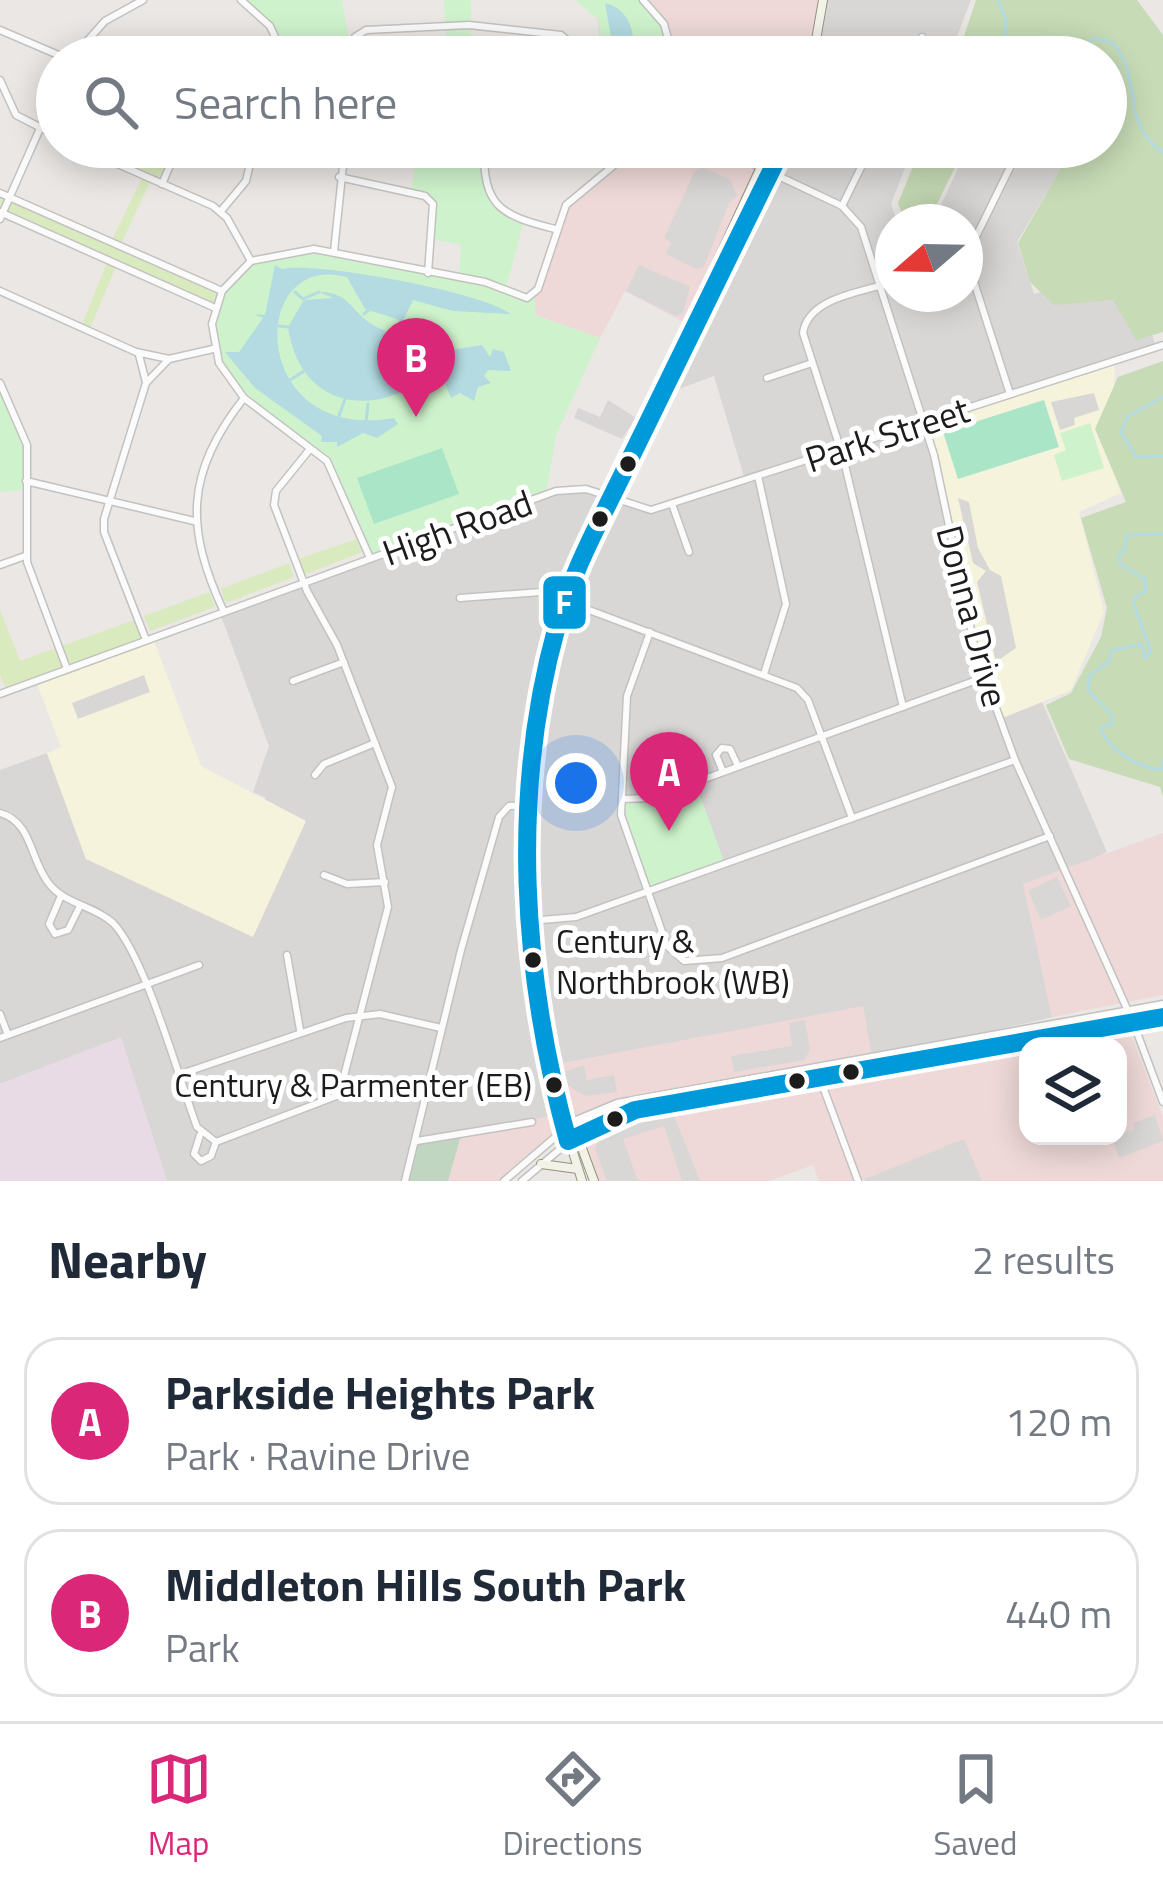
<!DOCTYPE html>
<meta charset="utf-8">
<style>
body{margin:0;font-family:"Titillium Web",sans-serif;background:#f6f6f7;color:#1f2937}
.controls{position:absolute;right:36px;bottom:36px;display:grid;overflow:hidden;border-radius:24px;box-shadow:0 6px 30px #0003}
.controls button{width:108px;height:108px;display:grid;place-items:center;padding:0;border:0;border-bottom:3px solid #e0e1e3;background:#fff;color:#1f2937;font:60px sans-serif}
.compass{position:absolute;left:875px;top:204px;width:108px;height:108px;border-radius:50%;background:#fff;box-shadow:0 6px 30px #0003;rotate:250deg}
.you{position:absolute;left:576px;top:783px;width:42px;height:42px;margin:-30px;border:9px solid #fff;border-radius:50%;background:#1a73e8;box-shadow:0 0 0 18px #1a73e833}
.badge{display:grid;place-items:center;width:78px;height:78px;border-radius:50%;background:#db2777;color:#fff;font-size:39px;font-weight:700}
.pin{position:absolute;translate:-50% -99px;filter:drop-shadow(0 3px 6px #0008)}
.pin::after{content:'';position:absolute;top:63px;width:42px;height:36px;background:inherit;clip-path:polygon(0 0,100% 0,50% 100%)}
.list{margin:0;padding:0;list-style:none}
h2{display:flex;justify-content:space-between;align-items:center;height:156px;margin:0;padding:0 48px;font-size:51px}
h2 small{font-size:39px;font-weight:400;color:#747a83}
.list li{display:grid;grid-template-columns:78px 1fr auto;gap:36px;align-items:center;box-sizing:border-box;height:168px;margin:0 24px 24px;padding:0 24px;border:3px solid #e0e1e3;border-radius:36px}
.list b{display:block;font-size:45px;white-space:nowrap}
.list p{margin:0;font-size:39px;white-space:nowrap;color:#747a83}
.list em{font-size:39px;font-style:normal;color:#747a83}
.icon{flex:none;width:66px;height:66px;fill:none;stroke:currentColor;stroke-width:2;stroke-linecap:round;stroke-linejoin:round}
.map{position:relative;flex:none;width:1163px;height:1181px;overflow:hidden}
.search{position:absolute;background:#fff;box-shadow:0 6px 30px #0003;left:36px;right:36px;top:36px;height:132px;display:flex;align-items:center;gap:30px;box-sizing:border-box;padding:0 42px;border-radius:66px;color:#747a83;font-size:45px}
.sheet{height:540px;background:#fff}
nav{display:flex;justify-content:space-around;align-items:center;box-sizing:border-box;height:168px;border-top:3px solid #e0e1e3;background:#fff;font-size:33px;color:#747a83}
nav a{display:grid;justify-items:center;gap:6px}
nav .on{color:#db2777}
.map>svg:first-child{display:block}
.residential{fill:#d9d7d6}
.commercial{fill:#eed9d8;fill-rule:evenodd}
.industrial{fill:#e9dbe5}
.education{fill:#f6f3dd}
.religious{fill:#d8d7d6}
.grass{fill:#daeabf}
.forest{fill:#c7dbb6}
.cemetery{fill:#c1d6c0}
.park{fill:#cef3cc}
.pitch{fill:#abe5c8}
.water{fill:#b3dbe1}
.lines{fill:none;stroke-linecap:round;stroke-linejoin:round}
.stream{stroke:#b3dbe1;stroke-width:3}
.minor-casing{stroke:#c3c2c0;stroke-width:9}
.tertiary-casing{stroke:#c3c2c0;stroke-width:9}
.secondary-casing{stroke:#94937c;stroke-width:10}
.minor{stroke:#fcfbfb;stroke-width:6}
.tertiary{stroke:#fcfbfb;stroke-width:6}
.secondary{stroke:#f3f2e8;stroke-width:8}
.bus-1-casing{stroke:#fff;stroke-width:27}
.bus-1{stroke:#009ada;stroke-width:18}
.bus-dot{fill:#1c1c1c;stroke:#fff;stroke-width:4.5}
.labels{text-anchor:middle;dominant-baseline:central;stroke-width:10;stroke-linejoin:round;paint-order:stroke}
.bus-label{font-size:33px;fill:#1c1c1c;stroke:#fff;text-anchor:start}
.street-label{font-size:36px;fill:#1c1c1c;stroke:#fff}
.line-badge{stroke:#fff;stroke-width:4.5}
.badge-label{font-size:33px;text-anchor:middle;font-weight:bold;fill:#fff}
</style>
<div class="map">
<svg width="1163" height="1181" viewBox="0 0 1163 1181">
<rect width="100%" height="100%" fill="#eae7e4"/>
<g class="residential">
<polygon points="823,0 971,0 949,57 813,57"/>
<polygon points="783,147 913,147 891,204 897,222 893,222 893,294 965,294 965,222 933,222 968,147 1074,147 1017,242 1034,294 1129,263 1156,347 1010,394 1001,718 1042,702 1107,852 1067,872 1024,884 1052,1017 872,1059 863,1007 553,1065 559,1114 405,1181 167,1181 120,1038 0,1084 0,770 47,753 86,859 267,798 253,792 269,746 220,613 556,491 595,492 651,510 745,480 714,376 660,396"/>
<polygon points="965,1138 982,1181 865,1181 864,1179"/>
</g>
<g class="commercial">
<polygon points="595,0 823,0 813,57 602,57"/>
<polygon points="628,147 770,147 689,325 625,291 600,338 535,315 535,293 558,217 570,199"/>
<polygon points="1163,833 1163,995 1052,1017 1023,884"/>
<polygon points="863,1006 872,1059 634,1099 574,1121 553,1065"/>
<path d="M1120 1031 1132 1037 1163 1117V1181H982L964 1139 859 1181H819L813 1165 769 1181H599L587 1146 591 1132 630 1116ZM1028 1046H1118V1136H1028Z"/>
<polygon points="559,1114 564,1128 504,1181 448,1181 461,1135"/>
</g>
<polygon class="industrial" points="121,1037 167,1181 0,1181 0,1084"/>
<g class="education">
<polygon points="1115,360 1112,464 1121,493 1079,512 1104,612 1071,690 1000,719 976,653 924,422"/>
<polygon points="153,638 201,766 306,821 253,937 86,859 47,753 61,747 36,681"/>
</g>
<g class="religious">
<polygon points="702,167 730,180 737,196 729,203 704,266 697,269 666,254 671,242 664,238 695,171"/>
<polygon points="639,265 690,287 683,313 676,316 626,291"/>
<polygon points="1094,393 1099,410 1074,418 1075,425 1060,430 1051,402"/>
<polygon points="608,400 636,418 622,439 574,418 578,408 600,417"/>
<polygon points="958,498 969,502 978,548 990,570 1001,576 1016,648 996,662 977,582 986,571 973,563"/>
<polygon points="144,675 150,692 78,719 72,703"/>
<polygon points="1057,877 1071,906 1041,920 1028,891"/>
<polygon points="1038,957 1048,1013 991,1023 981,968"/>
<polygon points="805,1020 810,1050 804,1060 734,1072 731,1056 792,1046 789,1023"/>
<polygon points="584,1065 587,1080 614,1075 617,1092 585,1096 568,1085 563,1072"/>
<polygon points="1155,1115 1163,1141 1119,1158 1111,1136 1134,1130 1133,1123"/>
<polygon points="674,1116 700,1181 682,1181 664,1126 623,1139 637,1179 643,1181 607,1181 595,1149 600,1136 639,1120"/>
</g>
<g class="grass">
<polygon points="147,147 178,147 162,184 151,180 120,246 222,291 213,307 117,264 89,331 81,327 108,260 0,212 0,193 111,242 143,176 129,169"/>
<polygon points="357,539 362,552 304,575 298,559"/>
<polygon points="289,563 294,577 226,603 221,589"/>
<polygon points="209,592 215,607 150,631 144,616"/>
<polygon points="0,609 20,661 137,619 146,640 7,691 0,675"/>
</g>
<g class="forest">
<polygon points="976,0 1137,0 1163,35 1163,332 1136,340 1113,300 1054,305 1030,282 1018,243 1069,154 1066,147 1106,147 1106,57 957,57"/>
<polygon points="921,147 965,147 930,218 906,222 898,203"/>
<polygon points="1163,361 1163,797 1160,787 1069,759 1046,705 1071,693 1101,637 1107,608 1081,518 1126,502 1095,429 1118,377"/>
</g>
<polygon class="cemetery" points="461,1135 448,1181 405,1181 416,1141"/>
<g class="park">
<polygon points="241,0 342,0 352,57 284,57 278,39"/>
<polygon points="444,0 471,0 471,57 447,57"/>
<polygon points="575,0 643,0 664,24 673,57 602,57 599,20"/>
<path d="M418 147H482C482 186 485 207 523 224L505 292 518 298 535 293V315L600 338 556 435 546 494 370 558C359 528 349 492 330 465 292 414 167 375 224 288 243 259 280 248 313 249 361 250 411 271 459 277L461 245 433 239V204L411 192Z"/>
<polygon points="0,383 27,445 25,490 0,492"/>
<polygon points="1090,423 1104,468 1062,481 1054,455 1066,450 1060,433"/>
<polygon points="695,782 725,864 648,892 622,818 622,799 634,801"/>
</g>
<g class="pitch">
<polygon points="1044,400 1059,447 958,479 943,432"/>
<polygon points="442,448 459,494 374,524 357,478"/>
</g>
<g class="water">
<path d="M605 3C629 8 638 36 631 57L614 54Z"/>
<path d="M275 265 282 269C315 261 483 292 511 314L453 311 413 300 403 321 365 309 347 277C247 250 248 444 394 418L398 424 377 438 363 433 337 447V442H321L322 436 255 388 225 352H239L263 318 254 314 265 315Z"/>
<path d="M319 292C349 291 351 312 373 325 384 331 396 335 407 343L412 339 419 351 407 362 403 391C351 416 297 393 288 327L304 300 333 298Z"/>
<polygon points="482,345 490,357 493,349 504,352 511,371 488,370 484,376 491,383 478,387 474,401 460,393 451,398 436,361 451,350"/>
</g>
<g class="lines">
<g class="stream">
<path d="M998 0 1006 20 1004 46 1017 52 1035 42 1074 53 1096 38 1113 43C1145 81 1117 118 1163 153"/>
<polyline points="295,292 303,299 319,292"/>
<polyline points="364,314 369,310"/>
<polyline points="279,326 288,327"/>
<polyline points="390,331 400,330 400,320"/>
<polyline points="415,357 427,367 437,364"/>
<polyline points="407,378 423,380"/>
<polyline points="290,380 304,371"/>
<polyline points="403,391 420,397 425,377 441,375"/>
<polyline points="1163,397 1127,417 1121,432 1136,457 1163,456"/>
<polyline points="339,416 345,399"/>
<polyline points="366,422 368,404"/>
<path d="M1163 534 1126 535 1125 550 1119 555 1120 564 1145 579 1146 591 1135 597 1134 605 1151 651 1145 658 1142 644 1110 651V661L1089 676 1088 690 1112 715V724L1101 728C1104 747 1144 772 1163 769V760"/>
</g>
<defs>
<g id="minor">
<polyline points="241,0 270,26 284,57"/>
<polyline points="0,30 63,57"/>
<polyline points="73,57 105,21 143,0"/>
<polyline points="166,57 168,57"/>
<polyline points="355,57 355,37 366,30 469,25 561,35 568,41 564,57"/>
<polyline points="913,57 922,37"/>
<polyline points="0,80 16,115 57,136"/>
<polyline points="79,147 213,206 227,218 251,261"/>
<path d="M484 147C483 207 500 215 555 229"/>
<polyline points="129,169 147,147"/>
<polyline points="339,177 425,196 433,204 428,273"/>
<polyline points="162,184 178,147"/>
<polyline points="0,193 222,291"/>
<polyline points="842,206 871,147"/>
<polyline points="221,211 246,181 254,147"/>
<polyline points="0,212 213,307"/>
<polyline points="0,219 57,90"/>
<polyline points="334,251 345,147"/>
<path d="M893 282C863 292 808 297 803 333L843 457 903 707"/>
<polyline points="0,291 136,352 169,359 213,349"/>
<polyline points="139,355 146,382"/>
<polyline points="767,378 812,363"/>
<polyline points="0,383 27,445 27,562 67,669"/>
<polyline points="1010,394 966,257 1020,147"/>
<polyline points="758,476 786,604 764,674"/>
<polyline points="26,481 194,521"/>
<polyline points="672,504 689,552"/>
<polyline points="370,558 327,461 244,398 219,363 212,324 222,291 251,261 314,249 485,282 527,298 538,289 566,205 636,147"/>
<polyline points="0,565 25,556"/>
<polyline points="460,598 541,592 797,688 808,700 852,818"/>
<path d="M224 612C185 528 185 473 244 398"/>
<polyline points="650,632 627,696 621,815 667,946 684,961 722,958 1050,836"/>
<polyline points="146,640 104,532 104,519 146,383 169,359"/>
<polyline points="293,681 344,662"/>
<polyline points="723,772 716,755 722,748 730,749 738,766"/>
<polyline points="315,775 324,764 375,743"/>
<polyline points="622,799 652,798 985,677"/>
<path d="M0 813C33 822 30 862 50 885 67 905 95 906 113 923 145 956 179 1079 197 1127L216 1142"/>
<polyline points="324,875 347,884 385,882"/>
<polyline points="61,896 49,924 55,934 68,930 80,906"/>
<polyline points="530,921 576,917 1015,760"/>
<polyline points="287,955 300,1030"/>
<polyline points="0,1014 8,1035"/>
<polyline points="1133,1022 1163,1102"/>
<polyline points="0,1038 199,965"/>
<polyline points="816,1068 858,1181"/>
<polyline points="178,1075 346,1018 380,1014 441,1028"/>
<polyline points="200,1135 194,1154 201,1161 211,1156 216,1142"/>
<polyline points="417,1141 532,1122"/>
<polyline points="216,1142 339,1095 388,907 377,845 392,787 337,645 307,591 274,505 276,491 310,449"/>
<polyline points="405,1181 461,950 499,817 509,806 532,805"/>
</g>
<g id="tertiary">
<polyline points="643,0 664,24 673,57"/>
<polyline points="717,147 842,206 861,227 934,455 976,653 1015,760 1133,1022"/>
<polyline points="0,694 556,491 586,489 651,510 1163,345"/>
<polyline points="504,1181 574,1121 617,1103 1163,1004"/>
<polyline points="522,1181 578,1134 635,1110 1163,1017"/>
</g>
<g id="secondary">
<polyline points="813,57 823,0"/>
<polyline points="689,335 695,310 770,147"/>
<polyline points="545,1047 594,1181"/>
<polyline points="541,1164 578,1169"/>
<polyline points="582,1181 543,1056 529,952 534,760 542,687 577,573 783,147"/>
</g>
</defs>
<use href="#minor" class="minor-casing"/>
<use href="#tertiary" class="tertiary-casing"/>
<use href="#secondary" class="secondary-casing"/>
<use href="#minor" class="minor"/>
<use href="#tertiary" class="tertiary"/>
<use href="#secondary" class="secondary"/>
<defs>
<path id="bus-1" d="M783 147C732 251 680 355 630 459 604 514 573 568 557 626 510 794 522 975 568 1141L635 1110 1163 1017"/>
</defs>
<use href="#bus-1" class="bus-1-casing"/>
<use href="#bus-1" class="bus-1"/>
</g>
<g class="bus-dot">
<circle cx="628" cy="464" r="10"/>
<circle cx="600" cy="519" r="10"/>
<circle cx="533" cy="960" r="10"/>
<circle cx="851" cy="1072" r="10"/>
<circle cx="797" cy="1081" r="10"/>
<circle cx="554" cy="1085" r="10"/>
<circle cx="615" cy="1119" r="10"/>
</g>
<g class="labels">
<g class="bus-label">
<text x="556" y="941">Century &amp;<tspan x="556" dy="41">Northbrook (WB)</tspan></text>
<text x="532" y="1085" text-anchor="end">Century &amp; Parmenter (EB)</text>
</g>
<g class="street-label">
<text transform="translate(887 434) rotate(-18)">Park Street</text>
<text transform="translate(457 527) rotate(-20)">High Road</text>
<text transform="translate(973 616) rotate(75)">Donna Drive</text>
</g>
</g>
<rect class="line-badge" x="541" y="574" width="47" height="57" rx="12" fill="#009ada"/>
<g class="badge-label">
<text x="564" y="614">F</text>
</g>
</svg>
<div class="controls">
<button><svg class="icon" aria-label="layers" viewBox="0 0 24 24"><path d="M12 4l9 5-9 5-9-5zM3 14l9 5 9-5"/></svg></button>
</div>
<svg class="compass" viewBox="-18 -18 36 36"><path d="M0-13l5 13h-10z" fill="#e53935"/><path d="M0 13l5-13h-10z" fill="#747a83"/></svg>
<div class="you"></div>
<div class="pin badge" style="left:669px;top:831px">A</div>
<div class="pin badge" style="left:416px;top:417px">B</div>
<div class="search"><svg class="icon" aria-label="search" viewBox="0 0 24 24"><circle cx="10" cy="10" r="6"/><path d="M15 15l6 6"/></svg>Search here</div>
</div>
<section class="sheet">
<h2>Nearby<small>2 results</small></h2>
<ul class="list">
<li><span class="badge">A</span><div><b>Parkside Heights Park</b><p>Park · Ravine Drive</p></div><em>120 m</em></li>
<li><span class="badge">B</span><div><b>Middleton Hills South Park</b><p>Park</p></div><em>440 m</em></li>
</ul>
</section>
<nav>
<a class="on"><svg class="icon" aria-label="map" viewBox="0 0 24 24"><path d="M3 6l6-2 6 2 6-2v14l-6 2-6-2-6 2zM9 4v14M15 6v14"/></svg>Map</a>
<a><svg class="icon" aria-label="directions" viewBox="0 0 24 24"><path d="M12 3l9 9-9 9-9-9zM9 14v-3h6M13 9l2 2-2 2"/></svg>Directions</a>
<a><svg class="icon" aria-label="saved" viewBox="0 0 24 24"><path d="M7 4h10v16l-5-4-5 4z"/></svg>Saved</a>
</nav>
